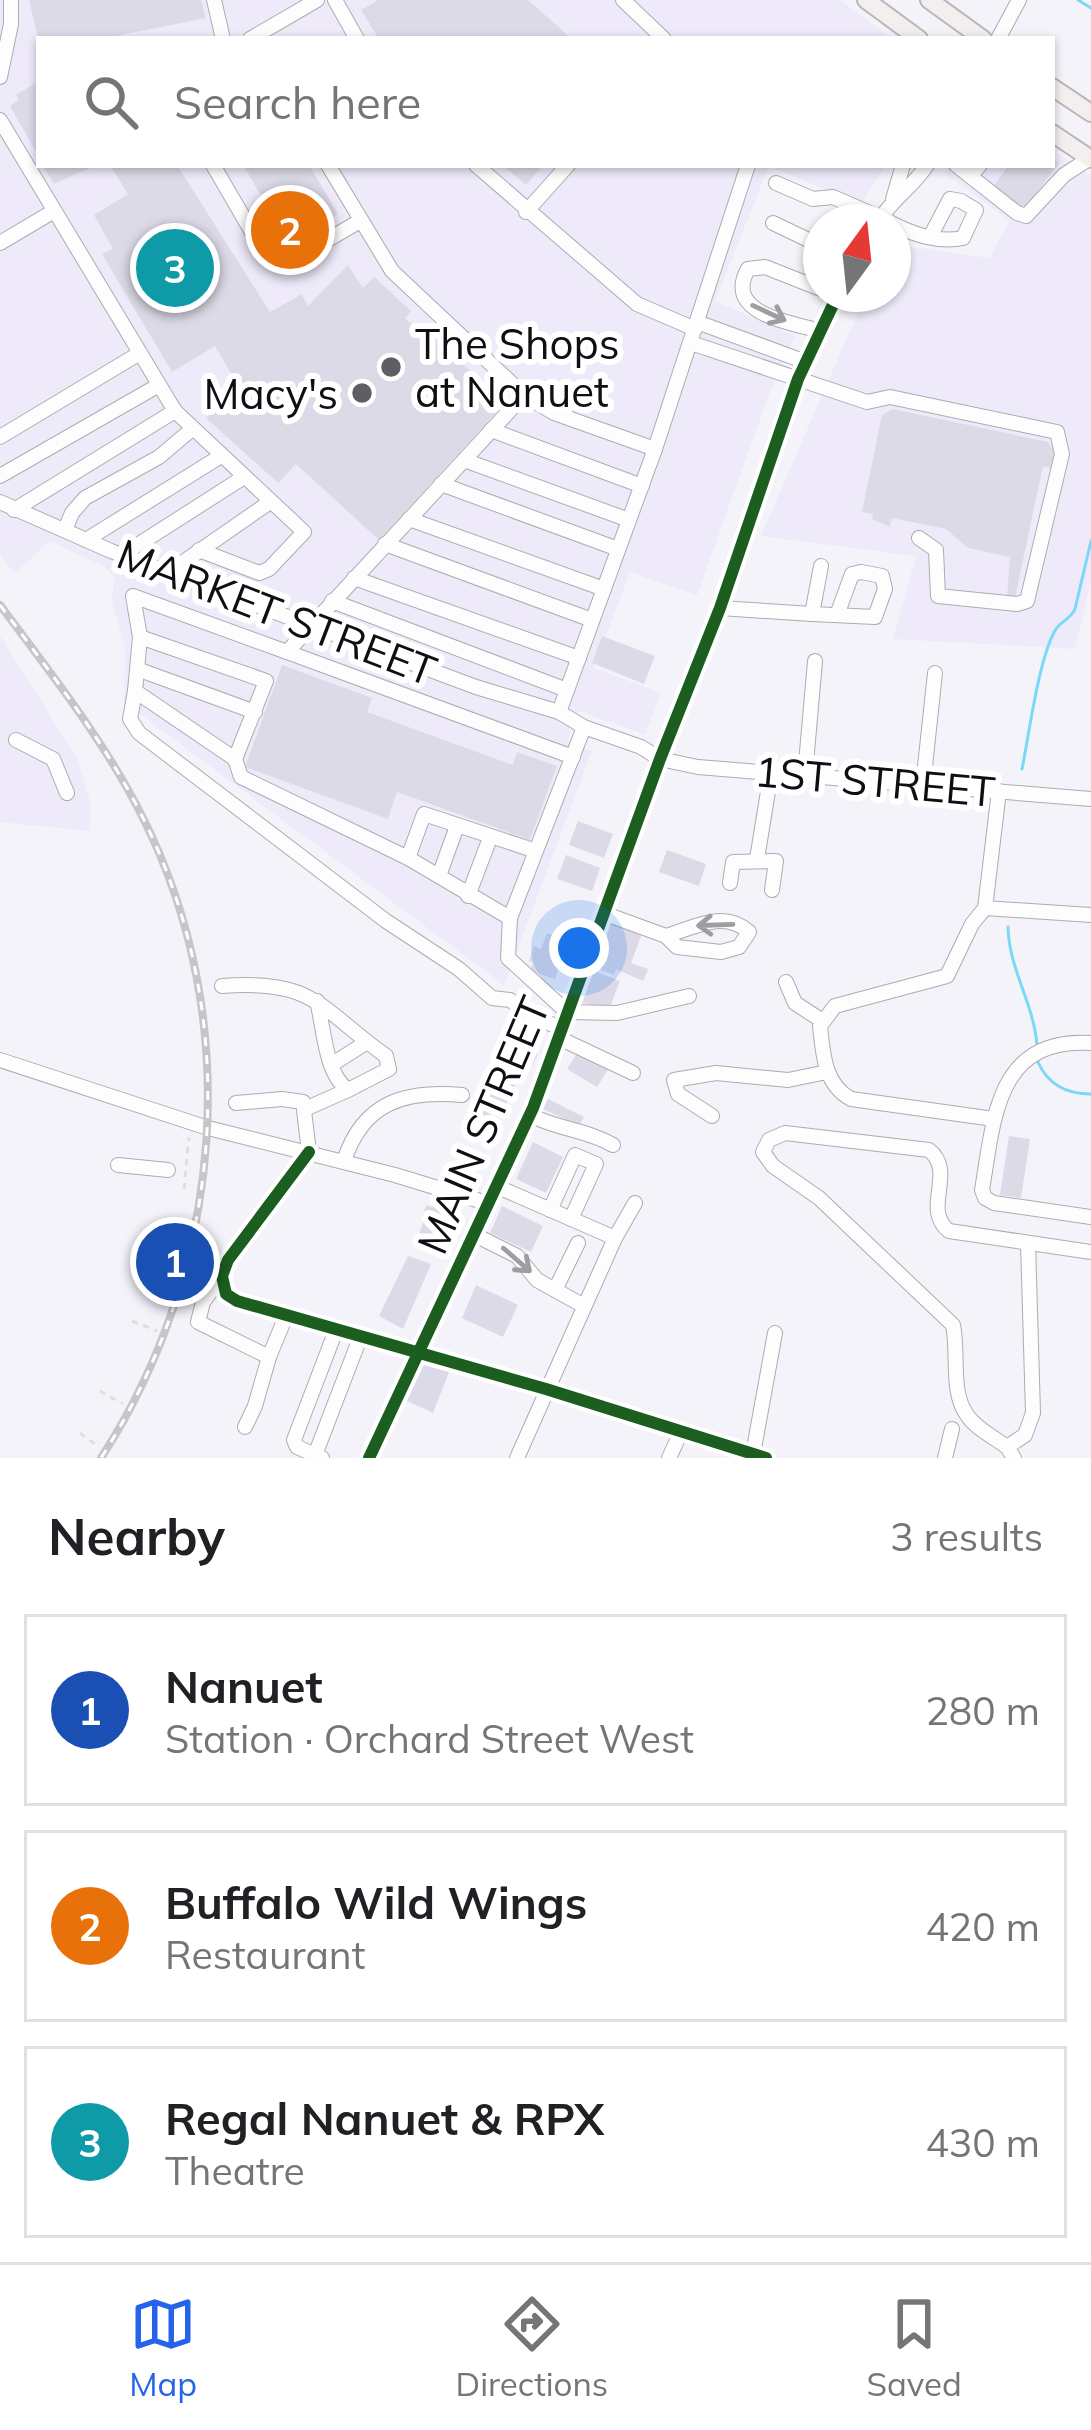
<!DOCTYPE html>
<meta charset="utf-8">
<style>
body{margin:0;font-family:Mulish,sans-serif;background:#f6f6f6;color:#202124}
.compass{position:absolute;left:803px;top:204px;width:108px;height:108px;border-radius:50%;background:#fff;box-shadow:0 3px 9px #0004;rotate:15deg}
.you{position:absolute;left:579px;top:948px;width:42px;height:42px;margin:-30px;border:9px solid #fff;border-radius:50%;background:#1a73e8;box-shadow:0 0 0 18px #1a73e833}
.badge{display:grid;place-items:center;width:78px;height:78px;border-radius:50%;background:#2563eb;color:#fff;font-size:39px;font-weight:700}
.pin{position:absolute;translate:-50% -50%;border:6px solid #fff;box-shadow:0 3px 12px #0006}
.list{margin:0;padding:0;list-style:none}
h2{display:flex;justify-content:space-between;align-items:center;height:156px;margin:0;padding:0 48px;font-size:51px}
h2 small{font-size:39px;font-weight:400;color:#757577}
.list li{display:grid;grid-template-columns:78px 1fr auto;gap:36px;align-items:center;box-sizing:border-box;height:192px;margin:0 24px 24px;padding:0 24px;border:3px solid #e0e0e0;border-radius:0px}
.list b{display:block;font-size:45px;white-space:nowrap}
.list p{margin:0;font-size:39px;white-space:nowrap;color:#757577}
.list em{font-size:39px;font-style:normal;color:#757577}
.icon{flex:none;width:66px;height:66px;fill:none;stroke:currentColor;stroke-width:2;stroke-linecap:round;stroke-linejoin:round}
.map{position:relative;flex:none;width:1091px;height:1458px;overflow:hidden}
.search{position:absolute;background:#fff;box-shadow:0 3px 9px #0004;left:36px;right:36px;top:36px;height:132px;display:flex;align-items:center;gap:30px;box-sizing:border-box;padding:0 42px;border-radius:0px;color:#757577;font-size:45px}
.sheet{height:804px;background:#fff}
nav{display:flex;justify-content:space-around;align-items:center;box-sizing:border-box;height:168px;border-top:3px solid #e0e0e0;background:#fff;font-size:33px;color:#757577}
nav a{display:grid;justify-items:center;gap:6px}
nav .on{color:#2563eb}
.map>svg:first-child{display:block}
.built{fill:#eeeafa}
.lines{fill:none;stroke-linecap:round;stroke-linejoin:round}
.stream{stroke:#79d9f7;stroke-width:3}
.building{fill:#dddae8}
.minor-casing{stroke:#acacb1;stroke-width:16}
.major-casing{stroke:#bdb3b6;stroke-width:20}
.path{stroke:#dedde0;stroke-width:3;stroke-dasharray:6 6;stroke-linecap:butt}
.minor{stroke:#fdfdfe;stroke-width:14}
.major{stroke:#f4efef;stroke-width:16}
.rail-casing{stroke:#c6c6c8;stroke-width:8}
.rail{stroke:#fff;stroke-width:3;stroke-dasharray:9;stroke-linecap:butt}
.cycleway-casing{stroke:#fff;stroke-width:20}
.cycleway{stroke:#1b5e20;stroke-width:12}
.oneway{stroke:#9e9da0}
.poi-dot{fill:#605e64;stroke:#fff;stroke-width:4.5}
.labels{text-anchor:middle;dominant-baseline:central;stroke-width:12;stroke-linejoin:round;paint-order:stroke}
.poi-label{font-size:42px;fill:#100e13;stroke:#fff;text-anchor:start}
.street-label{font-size:42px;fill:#100e13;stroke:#fff}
</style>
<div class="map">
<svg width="1091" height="1458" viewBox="0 0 1091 1458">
<rect width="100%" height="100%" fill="#f4f3fa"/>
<g class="built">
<polygon points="0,0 840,0 894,39 39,39 39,165 886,165 861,205 769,166 715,301 795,336 768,397 697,595 630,572 594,668 661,693 645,735 579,711 567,742 592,751 504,985 124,702 125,648 112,602 114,577 105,567 50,541 14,574 0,554"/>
<polygon points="1052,150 1091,176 1091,581 1075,649 893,639 916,556 761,536 865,296 893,294 893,253 898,245 989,258 1010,221 944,173 950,165 1052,165"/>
<polygon points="0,636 77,758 91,804 89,831 0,822"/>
</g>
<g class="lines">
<g class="stream">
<polyline points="1078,0 1091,8"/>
<path d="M1022 769C1029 735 1039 656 1056 629 1062 620 1070 620 1075 609L1091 541"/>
<path d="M1008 927C1009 970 1034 1003 1037 1046"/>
<path d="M1038 1062C1048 1085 1066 1094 1091 1094"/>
</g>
</g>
<g class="building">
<polygon points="29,0 201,0 206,18 101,39 38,39"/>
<polygon points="378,0 528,0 572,39 379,39 361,10"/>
<polygon points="39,81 39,157 10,106 19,100 16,95"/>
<polygon points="1052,158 1059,163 1023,211 992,188 1009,165 1052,165"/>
<polygon points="43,165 96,165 54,184"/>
<polygon points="110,165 177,165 270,312 302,294 308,306 348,265 363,288 374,277 411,311 405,318 420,332 424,328 505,403 379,540 296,464 278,483 206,418 237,384 215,346 172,372 102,254 113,249 94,215 128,194"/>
<polygon points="243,165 309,165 338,214 289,243"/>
<polygon points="502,165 543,165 526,185"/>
<polygon points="893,409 1048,442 1055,452 1052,468 1043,466 1015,598 1007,597 1010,557 968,548 946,529 892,518 890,527 872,519 873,514 862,512 882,415"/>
<polygon points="602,636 655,656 644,684 592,663"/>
<polygon points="282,665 372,698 367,712 513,765 517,752 557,766 530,840 397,792 388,819 245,767"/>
<polygon points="578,821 613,834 604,858 569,845"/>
<polygon points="667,850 706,864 699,886 659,872"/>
<polygon points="566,855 600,868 592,891 557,879"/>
<polygon points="612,919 643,931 631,963 648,969 643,981 616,969 614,975 594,967"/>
<polygon points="547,933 568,941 555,979 530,971 533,963 529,961 534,946 541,949"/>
<polygon points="594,971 620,981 610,1007 582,1003"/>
<polygon points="520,1043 538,1055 525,1078 503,1061 508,1052 514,1055"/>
<polygon points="579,1050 609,1068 597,1087 567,1069"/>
<polygon points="497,1060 519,1076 494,1130 470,1119"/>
<polygon points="548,1099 584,1117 579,1126 543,1109"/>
<polygon points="1009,1136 1030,1139 1021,1198 1000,1195"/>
<polygon points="533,1142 563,1157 546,1193 516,1179"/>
<polygon points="426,1205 461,1216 456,1226 423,1216"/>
<polygon points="502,1206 543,1226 531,1252 490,1233"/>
<polygon points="423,1222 450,1230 445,1246 418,1238"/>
<polygon points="408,1256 431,1264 403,1329 379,1316"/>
<polygon points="476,1285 518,1305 503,1337 462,1318"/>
<polygon points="423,1365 449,1372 433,1413 407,1401"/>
</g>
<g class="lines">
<defs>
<g id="minor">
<polyline points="214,0 223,39"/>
<polyline points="335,0 357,39"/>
<polyline points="623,0 664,39"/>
<polyline points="250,39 317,0"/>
<polyline points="998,39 1019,0"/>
<polyline points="0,77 11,24 11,0"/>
<polyline points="0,120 175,411 304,532 269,569 259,573 199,550"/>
<polyline points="213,165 263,251 277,262 293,260 360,221"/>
<polyline points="328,165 392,271 524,395 554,413 655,449"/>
<polyline points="476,165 637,304 695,329"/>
<polyline points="956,165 970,176 980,165"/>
<polyline points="970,176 1017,213 1026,216 1064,175 1090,158"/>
<polyline points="776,183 813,199 833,197 890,222"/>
<polyline points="893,199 903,165"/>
<polyline points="526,212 568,165"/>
<path d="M878 222C892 199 913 187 927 165"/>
<polyline points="773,223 821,246"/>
<path d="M893 224C915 235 938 243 963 238L976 210 961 201 950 199 930 237"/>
<polyline points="0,243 54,211"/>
<polyline points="697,322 806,362"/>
<path d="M820 331C790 322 723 314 748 269L765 267 821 289"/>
<polyline points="691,343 867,402 890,397 1057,432 1062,454 1027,601 1017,604 938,596 936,550 919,538"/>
<polyline points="524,395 287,652 573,757"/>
<polyline points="491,430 642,486"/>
<polyline points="0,437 140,353"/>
<polyline points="464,460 629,520"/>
<polyline points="0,476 159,385"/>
<polyline points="441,484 618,549"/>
<polyline points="0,502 111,551 476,687 559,712 584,727 641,747 660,759 698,767 1091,799"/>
<polyline points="14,510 175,411"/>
<polyline points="409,519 604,589"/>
<polyline points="65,530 72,513 85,498 159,457 191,430"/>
<polyline points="86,540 221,456"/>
<polyline points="385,544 592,620"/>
<polyline points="122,555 244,477"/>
<polyline points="169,572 270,502"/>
<polyline points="354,578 579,658"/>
<polyline points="332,601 567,690"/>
<polyline points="720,608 812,614 821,566"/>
<polyline points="812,614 875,617 885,589 882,576 861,572 852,574 837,615"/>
<polyline points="140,637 135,691 235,759 266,681 140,637 133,596 287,652"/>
<polyline points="137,669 255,712"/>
<polyline points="135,691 130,719 139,733 386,921 459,969 492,998 510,1000 536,1018 561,1028"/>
<polyline points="559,712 655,449 748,165"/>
<polyline points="16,740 53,759 67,793"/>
<polyline points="235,759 241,777 408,858"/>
<polyline points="805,775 815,661"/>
<polyline points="923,785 935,673"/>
<polyline points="536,851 424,814 408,858 510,918 584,727"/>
<polyline points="757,859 771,773"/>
<polyline points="439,876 457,826"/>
<polyline points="730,883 733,862 776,861 772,890"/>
<polyline points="468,896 490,838"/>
<polyline points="985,908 1091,915"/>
<path d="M603 913 666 936 677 947 721 952 739 947 749 932C724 909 693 928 666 936"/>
<polyline points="510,918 508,958 567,1012 617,1013 689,996"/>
<polyline points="786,982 795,1003 821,1020"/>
<path d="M222 986C314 979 318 1007 386 1056L389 1069 348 1090C325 1074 324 1028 317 1001"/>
<polyline points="559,1038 633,1073"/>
<path d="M1091 1043C996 1037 994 1119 982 1190L985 1198 994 1203 1091 1217"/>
<polyline points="0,1060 208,1128 395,1175 490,1204"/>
<polyline points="331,1065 367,1042"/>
<polyline points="236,1103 282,1099 303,1102 309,1152 228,1260 222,1276 226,1294 237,1301 546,1389 766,1458"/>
<polyline points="305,1109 348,1090"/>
<path d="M530 1115C560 1130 587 1130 613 1145"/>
<polyline points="712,1116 678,1094 674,1080 716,1073 788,1080 827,1072"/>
<path d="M994 1119 851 1099C824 1084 823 1054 820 1026L835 1006 947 976 972 924 985 908 999 791"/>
<path d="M344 1161C363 1102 405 1090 462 1095"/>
<polyline points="118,1165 168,1170"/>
<polyline points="498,1187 615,1238"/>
<polyline points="550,1210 575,1155 596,1164 571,1219"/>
<polyline points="475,1235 517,1256 537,1280 584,1306"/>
<polyline points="222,1276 203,1302 198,1322 269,1357 286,1316"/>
<polyline points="555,1290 578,1243"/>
<polyline points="245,1427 255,1406 269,1357"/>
<path d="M1007 1447C995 1438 975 1428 967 1415 950 1392 959 1353 953 1325L819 1198 773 1166 763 1152 769 1140 785 1133 929 1150C957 1172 921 1209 949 1231L1091 1252"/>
<polyline points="753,1454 775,1333"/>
<polyline points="315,1455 360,1338"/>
<polyline points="322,1458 297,1447 294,1440 336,1330"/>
<polyline points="369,1458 533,1108 660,759 720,608 798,379 838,294"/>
<polyline points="517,1458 615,1238 635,1203"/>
<polyline points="669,1458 680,1434"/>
<polyline points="945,1458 952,1429"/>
<polyline points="1014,1458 1007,1447 1025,1435 1033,1413 1028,1243"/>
</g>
<g id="major">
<polyline points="866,0 919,39"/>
<polyline points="929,0 983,39"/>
<polyline points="1052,87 1091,113"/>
<polyline points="1052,133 1091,159"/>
</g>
</defs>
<use href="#minor" class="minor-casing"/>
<use href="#major" class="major-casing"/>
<g class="path">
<polyline points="184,1189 189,1137"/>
<polyline points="153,1244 182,1253"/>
<polyline points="148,1269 175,1277"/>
<polyline points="132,1321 157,1331"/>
<polyline points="100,1391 123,1404"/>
<polyline points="80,1433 99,1447"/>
</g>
<use href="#minor" class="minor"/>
<use href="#major" class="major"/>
<defs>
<path id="rail" d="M0 605C51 674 104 740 142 816 245 1020 224 1268 101 1458"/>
</defs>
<use href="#rail" class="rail-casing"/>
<use href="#rail" class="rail"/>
<defs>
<g id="cycleway">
<polyline points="309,1152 228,1260 222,1276 226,1294 237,1301 546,1389 766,1458"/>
<polyline points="369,1458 533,1108 660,759 720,608 798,379 838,294"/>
</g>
</defs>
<use href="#cycleway" class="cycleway-casing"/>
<use href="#cycleway" class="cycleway"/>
</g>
<defs><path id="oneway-shaft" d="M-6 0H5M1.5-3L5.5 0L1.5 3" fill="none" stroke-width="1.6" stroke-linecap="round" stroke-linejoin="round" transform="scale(3)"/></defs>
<g class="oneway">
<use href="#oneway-shaft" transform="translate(769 313) rotate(25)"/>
<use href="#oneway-shaft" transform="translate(715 925) rotate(178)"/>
<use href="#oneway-shaft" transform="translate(517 1260) rotate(41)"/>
</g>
<g class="poi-dot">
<circle cx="391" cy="367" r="12"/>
<circle cx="362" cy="393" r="12"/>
</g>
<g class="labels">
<g class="poi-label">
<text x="415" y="343">The Shops<tspan x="415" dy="48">at Nanuet</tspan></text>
<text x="338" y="393" text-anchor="end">Macy's</text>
</g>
<g class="street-label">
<text transform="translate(277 612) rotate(21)">MARKET STREET</text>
<text transform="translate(875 781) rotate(5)">1ST STREET</text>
<text transform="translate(483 1125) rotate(-67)">MAIN STREET</text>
</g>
</g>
</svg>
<svg class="compass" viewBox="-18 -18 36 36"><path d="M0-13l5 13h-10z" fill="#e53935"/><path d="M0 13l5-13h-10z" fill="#757577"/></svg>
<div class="you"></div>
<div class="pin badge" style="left:175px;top:1262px;background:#1a4fb4">1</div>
<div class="pin badge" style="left:290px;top:230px;background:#e8710a">2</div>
<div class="pin badge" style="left:175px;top:268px;background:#0f9aa8">3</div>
<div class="search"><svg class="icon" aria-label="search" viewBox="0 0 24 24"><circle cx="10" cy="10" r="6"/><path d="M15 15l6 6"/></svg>Search here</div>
</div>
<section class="sheet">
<h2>Nearby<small>3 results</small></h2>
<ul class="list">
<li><span class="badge" style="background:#1a4fb4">1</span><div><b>Nanuet</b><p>Station · Orchard Street West</p></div><em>280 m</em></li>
<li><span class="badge" style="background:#e8710a">2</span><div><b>Buffalo Wild Wings</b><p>Restaurant</p></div><em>420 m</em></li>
<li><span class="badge" style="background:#0f9aa8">3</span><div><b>Regal Nanuet &amp; RPX</b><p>Theatre</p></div><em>430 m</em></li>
</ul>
</section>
<nav>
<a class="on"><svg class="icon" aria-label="map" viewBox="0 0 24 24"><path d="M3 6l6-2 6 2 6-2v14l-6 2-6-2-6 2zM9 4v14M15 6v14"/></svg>Map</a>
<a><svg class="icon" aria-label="directions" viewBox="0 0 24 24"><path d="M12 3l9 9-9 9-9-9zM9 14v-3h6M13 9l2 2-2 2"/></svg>Directions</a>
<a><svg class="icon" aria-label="saved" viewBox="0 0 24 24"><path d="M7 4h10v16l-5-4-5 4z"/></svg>Saved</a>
</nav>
